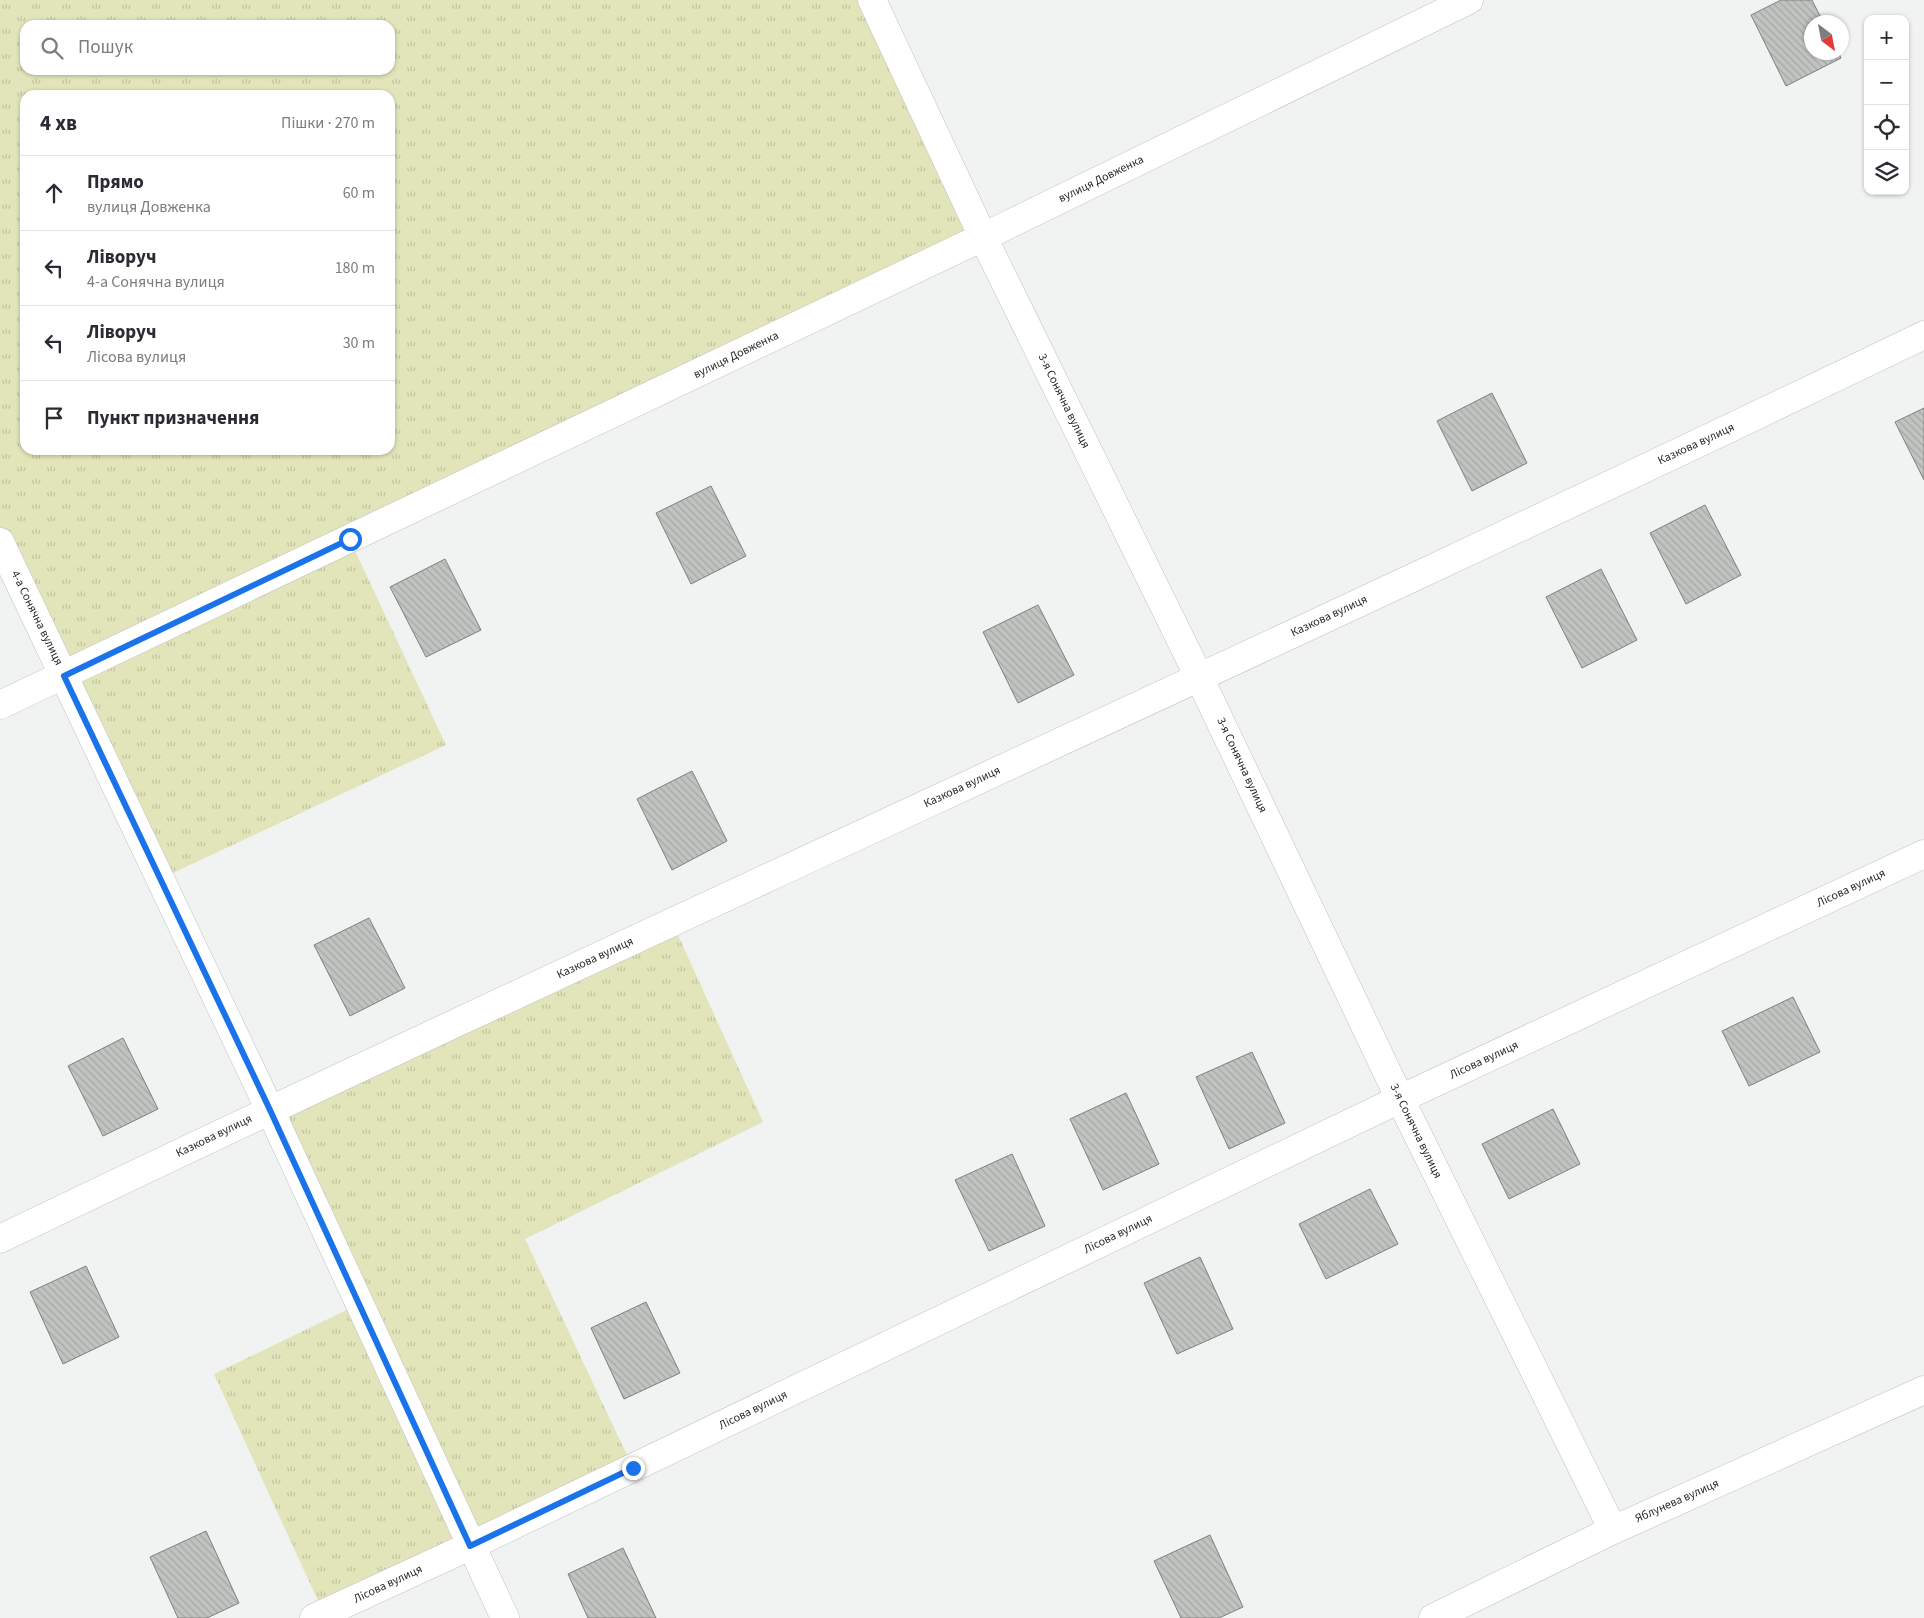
<!DOCTYPE html>
<html lang="uk">
<meta charset="utf-8">
<style>
body{margin:0;font-family:"Source Sans 3",sans-serif;background:#f2f2f3;color:#2b2b33}
.controls{position:absolute;right:15px;top:15px;display:grid;overflow:hidden;border-radius:10px;box-shadow:0 1px 4px #0004}
.controls button{width:45px;height:45px;display:grid;place-items:center;padding:0;border:0;border-bottom:1px solid #e1e1e2;background:#fff;color:#2b2b33;font:25px sans-serif}
.compass{position:absolute;left:1804px;top:15px;width:45px;height:45px;border-radius:50%;background:#fff;box-shadow:0 1px 4px #0004;rotate:148deg}
.stop{position:absolute;width:15px;height:15px;margin:-11px;border:4px solid #1a73e8;border-radius:50%;background:#fff}
.stop.end{background:#1a73e8;border-color:#fff;box-shadow:0 1px 5px #0008}
.list{margin:0;padding:0;list-style:none}
h2{display:flex;justify-content:space-between;align-items:center;height:65px;margin:0;padding:0 20px;font-size:21px}
h2 small{font-size:16px;font-weight:400;color:#7c7c81}
.list li{display:grid;grid-template-columns:32px 1fr auto;gap:15px;align-items:center;box-sizing:border-box;height:75px;padding:0 20px;border-top:1px solid #e1e1e2}
.list b{display:block;font-size:19px;white-space:nowrap}
.list p{margin:0;font-size:16px;white-space:nowrap;color:#7c7c81}
.list em{font-size:16px;font-style:normal;color:#7c7c81}
.icon{flex:none;width:28px;height:28px;fill:none;stroke:currentColor;stroke-width:2;stroke-linecap:round;stroke-linejoin:round}
.map{position:relative;flex:none;width:1924px;height:1618px;overflow:hidden}
.search{position:absolute;background:#fff;box-shadow:0 1px 4px #0004;left:20px;top:20px;width:375px;height:55px;display:flex;align-items:center;gap:12px;box-sizing:border-box;padding:0 18px;border-radius:15px;color:#7c7c81;font-size:19px}
.panel{position:absolute;background:#fff;box-shadow:0 1px 4px #0004;left:20px;top:90px;width:375px;height:365px;border-radius:15px}
.map>svg:first-child{display:block}
.grass{fill:url(#grass-tufts);fill-rule:evenodd}
.building{fill:url(#building-back-hatch);stroke:#7e807e}
.lines{fill:none;stroke-linecap:round;stroke-linejoin:round}
.minor-casing{stroke:#bfc2c1;stroke-width:29}
.minor{stroke:#fff;stroke-width:28}
.route{stroke:#1a73e8;stroke-width:6}
.labels{text-anchor:middle;dominant-baseline:central;stroke-width:4;stroke-linejoin:round;paint-order:stroke}
.street-label{font-size:12px;fill:#282929;stroke:#fff}
</style>
<div class="map">
<svg width="1924" height="1618" viewBox="0 0 1924 1618">
<defs>
<pattern id="grass-tufts" width="24" height="20" patternUnits="userSpaceOnUse" patternTransform="scale(1.25)"><rect width="24" height="20" fill="#e1e5b9"/><path d="M3 7l-1-3M5 7V3M7 7l1-3M15 17l-1-3M17 17v-4M19 17l1-3" fill="none" stroke="#c1c49f"/></pattern>
<pattern id="building-back-hatch" width="6" height="6" patternUnits="userSpaceOnUse" patternTransform="scale(1.25)"><rect width="6" height="6" fill="#c1c3c0"/><path d="M-1 5l2 2M0 0l6 6M5-1l2 2" fill="none" stroke="#a6a8a5"/></pattern>
</defs>
<rect width="100%" height="100%" fill="#f0f3f2"/>
<g class="grass">
<path d="M0 0H872L983 237 350 540 446 745 160 879 0 541ZM25 25H390V70H25ZM25 95H390V450H25Z"/>
<polygon points="672,922 763,1122 525,1239 633,1468 324,1614 214,1374 359,1304 270,1110"/>
</g>
<g class="building">
<polygon points="1781,0 1812,0 1823,22 1812,22 1812,52 1838,52 1841,58 1786,86 1751,15"/>
<polygon points="1492,393 1527,463 1472,491 1437,421"/>
<polygon points="1924,408 1924,480 1895,422"/>
<polygon points="711,486 746,556 691,584 656,513"/>
<polygon points="1705,505 1741,575 1686,604 1650,533"/>
<polygon points="445,559 481,630 426,657 390,587"/>
<polygon points="1601,569 1637,640 1582,668 1546,597"/>
<polygon points="1038,605 1074,675 1018,703 983,632"/>
<polygon points="692,771 727,841 672,870 637,799"/>
<polygon points="369,918 405,988 350,1016 314,945"/>
<polygon points="1793,997 1820,1052 1749,1086 1722,1031"/>
<polygon points="123,1038 158,1109 103,1136 68,1066"/>
<polygon points="1252,1052 1285,1123 1229,1149 1196,1077"/>
<polygon points="1126,1093 1159,1164 1103,1190 1070,1119"/>
<polygon points="1553,1109 1580,1164 1509,1199 1482,1144"/>
<polygon points="1012,1154 1045,1226 989,1251 955,1180"/>
<polygon points="1370,1189 1398,1244 1326,1279 1299,1224"/>
<polygon points="1200,1257 1233,1329 1177,1354 1144,1283"/>
<polygon points="86,1266 119,1337 63,1364 30,1292"/>
<polygon points="646,1302 680,1373 624,1399 591,1328"/>
<polygon points="206,1531 239,1603 207,1618 178,1618 150,1557"/>
<polygon points="1210,1535 1243,1607 1219,1618 1181,1618 1154,1561"/>
<polygon points="623,1548 656,1618 588,1618 568,1574"/>
</g>
<g class="lines">
<defs>
<g id="minor">
<polyline points="872,0 983,237 1199,677 1400,1099 1613,1530"/>
<polyline points="0,542 270,1110 505,1618"/>
<polyline points="0,705 983,237 1469,0"/>
<path d="M0 1239C639 932 1286 643 1924 335"/>
<polyline points="314,1618 470,1546 1400,1099 1924,854"/>
<polyline points="1433,1618 1613,1530 1924,1390"/>
</g>
</defs>
<use href="#minor" class="minor-casing"/>
<use href="#minor" class="minor"/>
</g>
<g class="lines">
<polyline class="route" points="350,539 64,676 270,1110 470,1546 633,1468"/>
</g>
<g class="labels">
<g class="street-label">
<text transform="translate(1101 179) rotate(-26)">вулиця Довженка</text>
<text transform="translate(736 355) rotate(-26)">вулиця Довженка</text>
<text transform="translate(1064 401) rotate(64)">3-я Сонячна вулиця</text>
<text transform="translate(1696 444) rotate(-25)">Казкова вулиця</text>
<text transform="translate(1329 616) rotate(-25)">Казкова вулиця</text>
<text transform="translate(37 618) rotate(64)">4-а Сонячна вулиця</text>
<text transform="translate(1242 765) rotate(65)">3-я Сонячна вулиця</text>
<text transform="translate(962 787) rotate(-25)">Казкова вулиця</text>
<text transform="translate(1851 888) rotate(-25)">Лісова вулиця</text>
<text transform="translate(595 958) rotate(-25)">Казкова вулиця</text>
<text transform="translate(1484 1060) rotate(-25)">Лісова вулиця</text>
<text transform="translate(1416 1131) rotate(64)">3-я Сонячна вулиця</text>
<text transform="translate(214 1136) rotate(-26)">Казкова вулиця</text>
<text transform="translate(1118 1234) rotate(-26)">Лісова вулиця</text>
<text transform="translate(753 1410) rotate(-26)">Лісова вулиця</text>
<text transform="translate(1677 1501) rotate(-24)">Яблунева вулиця</text>
<text transform="translate(388 1584) rotate(-25)">Лісова вулиця</text>
</g>
</g>
</svg>
<div class="controls">
<button>+</button>
<button>−</button>
<button><svg class="icon" aria-label="locate" viewBox="0 0 24 24"><circle cx="12" cy="12" r="6"/><path d="M12 2v4M12 18v4M2 12h4M18 12h4"/></svg></button>
<button><svg class="icon" aria-label="layers" viewBox="0 0 24 24"><path d="M12 4l9 5-9 5-9-5zM3 14l9 5 9-5"/></svg></button>
</div>
<svg class="compass" viewBox="-18 -18 36 36"><path d="M0-13l5 13h-10z" fill="#e53935"/><path d="M0 13l5-13h-10z" fill="#7c7c81"/></svg>
<div class="stop" style="left:350px;top:539px"></div>
<div class="stop end" style="left:633px;top:1468px"></div>
<div class="search"><svg class="icon" aria-label="search" viewBox="0 0 24 24"><circle cx="10" cy="10" r="6"/><path d="M15 15l6 6"/></svg>Пошук</div>
<section class="panel">
<h2>4 хв<small>Пішки · 270 m</small></h2>
<ul class="list">
<li><svg class="icon" aria-label="ahead" viewBox="0 0 24 24"><path d="M12 20V5M6 11l6-6 6 6"/></svg><div><b>Прямо</b><p>вулиця Довженка</p></div><em>60 m</em></li>
<li><svg class="icon" aria-label="left" viewBox="0 0 24 24"><path d="M17 20v-9H6M10 6l-5 5 5 5"/></svg><div><b>Ліворуч</b><p>4-а Сонячна вулиця</p></div><em>180 m</em></li>
<li><svg class="icon" aria-label="left" viewBox="0 0 24 24"><path d="M17 20v-9H6M10 6l-5 5 5 5"/></svg><div><b>Ліворуч</b><p>Лісова вулиця</p></div><em>30 m</em></li>
<li><svg class="icon" aria-label="arrive" viewBox="0 0 24 24"><path d="M6 21V4h12l-3 4 3 4H6"/></svg><div><b>Пункт призначення</b></div></li>
</ul>
</section>
</div>
